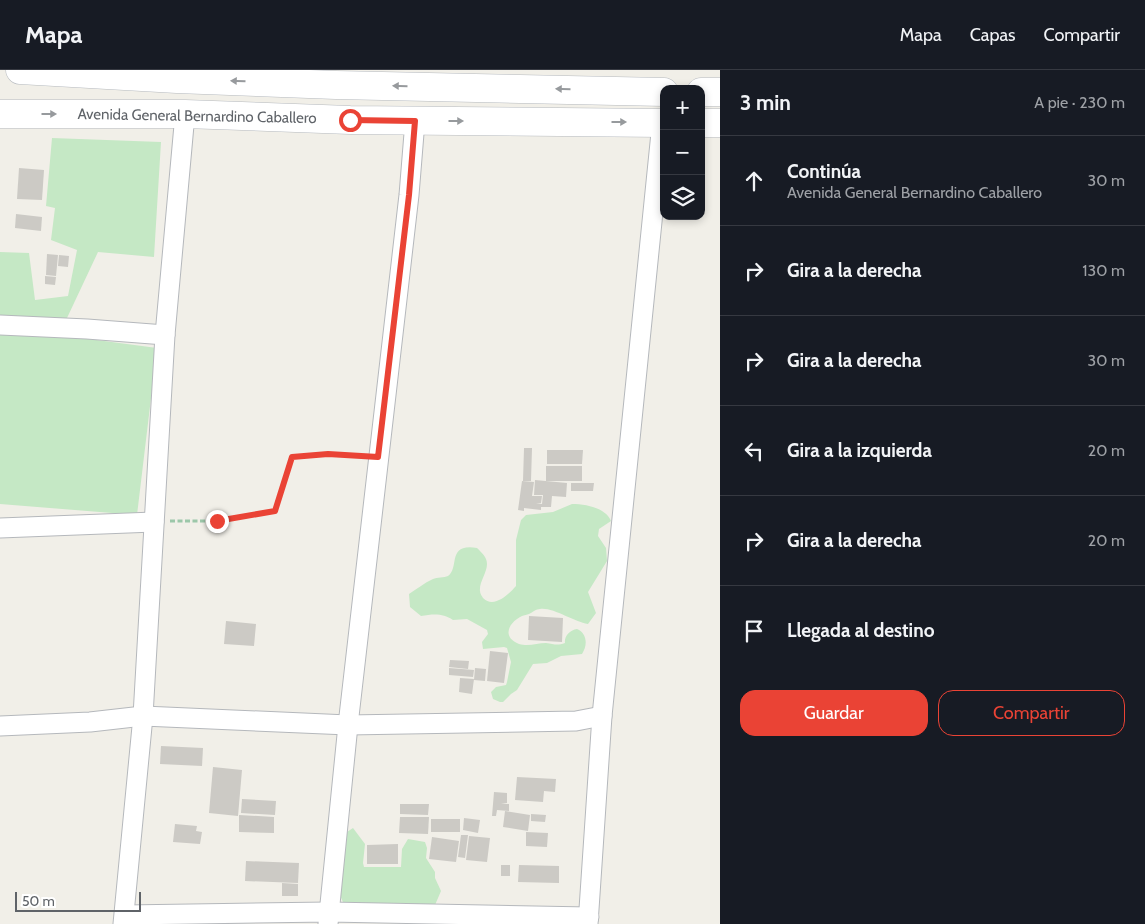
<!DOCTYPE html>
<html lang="es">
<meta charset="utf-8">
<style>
body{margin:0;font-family:Cabin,sans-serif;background:#242831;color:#f1f3f6}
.controls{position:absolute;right:15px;top:15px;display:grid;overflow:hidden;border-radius:10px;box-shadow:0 2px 8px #0003}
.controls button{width:45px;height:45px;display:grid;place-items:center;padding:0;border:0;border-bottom:1px solid #363941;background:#171b24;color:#f1f3f6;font:25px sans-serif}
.scale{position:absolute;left:15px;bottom:12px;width:126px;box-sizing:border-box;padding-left:5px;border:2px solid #5f6368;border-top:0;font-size:14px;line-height:18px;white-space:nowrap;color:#5f6368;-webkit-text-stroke:4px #fff;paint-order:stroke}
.stop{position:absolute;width:15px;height:15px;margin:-11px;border:4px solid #ea4335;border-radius:50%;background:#fff}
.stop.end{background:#ea4335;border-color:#fff;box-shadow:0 1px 5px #0008}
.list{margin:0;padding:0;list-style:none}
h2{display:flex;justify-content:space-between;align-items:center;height:65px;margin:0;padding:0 20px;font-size:21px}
h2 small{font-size:16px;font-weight:400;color:#9ea1a6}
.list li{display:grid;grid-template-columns:32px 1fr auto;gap:15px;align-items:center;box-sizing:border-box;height:90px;padding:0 20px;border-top:1px solid #363941}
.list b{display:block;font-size:19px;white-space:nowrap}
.list p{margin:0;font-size:16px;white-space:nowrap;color:#9ea1a6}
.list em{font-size:16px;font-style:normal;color:#9ea1a6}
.actions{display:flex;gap:10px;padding:15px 20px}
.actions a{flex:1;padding:11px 0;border:1px solid #ea4335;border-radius:15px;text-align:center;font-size:18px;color:#ea4335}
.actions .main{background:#ea4335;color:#fff}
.icon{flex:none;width:28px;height:28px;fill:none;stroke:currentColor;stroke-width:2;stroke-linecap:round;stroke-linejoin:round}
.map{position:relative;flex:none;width:720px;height:854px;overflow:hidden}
header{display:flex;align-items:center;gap:30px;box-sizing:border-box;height:70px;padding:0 25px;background:#171b24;border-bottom:1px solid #363941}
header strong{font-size:24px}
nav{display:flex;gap:28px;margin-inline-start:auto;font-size:18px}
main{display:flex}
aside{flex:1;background:#171b24}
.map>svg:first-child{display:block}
.green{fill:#c5e8c5}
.building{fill:#cccac5}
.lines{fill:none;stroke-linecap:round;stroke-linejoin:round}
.minor-casing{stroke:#b5b8bc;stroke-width:21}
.secondary-casing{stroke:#b6babf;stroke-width:29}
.path{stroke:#9cc7a9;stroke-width:3;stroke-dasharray:5 2.5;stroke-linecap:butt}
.minor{stroke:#fff;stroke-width:19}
.secondary{stroke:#fff;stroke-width:28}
.oneway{fill:#979a9d}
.route{stroke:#ea4335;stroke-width:6}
.labels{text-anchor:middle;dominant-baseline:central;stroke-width:4.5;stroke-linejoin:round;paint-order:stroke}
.street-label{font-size:15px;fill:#5f6368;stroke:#fff}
</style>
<header>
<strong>Mapa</strong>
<nav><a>Mapa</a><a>Capas</a><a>Compartir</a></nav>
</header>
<main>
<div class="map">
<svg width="720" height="854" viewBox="0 0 720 854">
<rect width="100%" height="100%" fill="#f1efe8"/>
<g class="green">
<polygon points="52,68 161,72 154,187 98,182 59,265 157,278 137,445 0,434 0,182 29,183 35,230 68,226 77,180 51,170 55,138 46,136"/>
<path d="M572 434C586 434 606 438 611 451L599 459 598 466 606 478 607 491 588 522 596 543 588 554C574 552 553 537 540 539 536 539 533 542 529 544 527 545 524 545 522 546 509 552 501 567 519 574 529 577 537 573 546 573 554 574 557 576 565 573 564 566 570 560 577 559 587 563 588 575 582 584L561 586 547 593 533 594 517 620 511 624 503 632H500L493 629 491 622 496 617 506 615 507 612 511 592 507 578 504 577 483 579 482 572 488 564 487 560 467 549 453 550C443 543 433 544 421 546L410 537 409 524C417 519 424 513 433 509 437 507 444 508 448 506 460 498 446 473 477 478 482 483 487 487 487 494 487 503 479 512 480 521 480 524 482 526 483 528 494 539 509 524 516 516V470L521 450 526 445 553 442Z"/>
<polygon points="353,758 365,774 363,793 364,797 401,797 402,779 408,769 425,772 427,778 426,788 435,802 435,808 441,821 435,835 346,839 339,823 347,762"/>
</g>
<g class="building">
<polygon points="19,98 44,100 42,130 17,129"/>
<polygon points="16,144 42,147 41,161 15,158"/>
<polygon points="47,184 58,185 56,206 46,205"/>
<polygon points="59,185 69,186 68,197 58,196"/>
<polygon points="45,206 56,207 55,215 45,214"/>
<polygon points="524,378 532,378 531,411 523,411"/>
<polygon points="547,380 583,380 582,394 547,394"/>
<rect x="546" y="396" width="36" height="15"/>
<polygon points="535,410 567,413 566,427 552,426 551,437 541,437 541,440 524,438 524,441 518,440 522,411 534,412 532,426 542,426 541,433 536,433 542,434 543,425 534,425"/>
<polygon points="571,413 594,413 593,421 571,421"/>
<polygon points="529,546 563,548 562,572 528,570"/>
<polygon points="226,551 256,554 254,576 224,574"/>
<polygon points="490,581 508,583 504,613 487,611"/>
<polygon points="450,590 469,591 468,599 449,597"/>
<polygon points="449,598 474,600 473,607 449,605"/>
<polygon points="475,598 486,599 485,611 474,610"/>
<polygon points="460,608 474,609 472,624 459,622"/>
<polygon points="161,676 203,678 202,696 160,694"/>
<polygon points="213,697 242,700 238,746 209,743"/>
<polygon points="517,707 556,709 555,722 544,721 543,732 515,730"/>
<polygon points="494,722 507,723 507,733 501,734 509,734 509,741 497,740 496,746 492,746"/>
<polygon points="242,729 276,731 275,745 241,743"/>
<polygon points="400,734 429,734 428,745 400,744"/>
<polygon points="505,741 530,745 528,761 503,757"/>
<polygon points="531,744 546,745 545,752 531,751"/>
<polygon points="239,745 274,747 274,763 239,762"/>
<polygon points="400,747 429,747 428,764 399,763"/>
<polygon points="464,748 480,750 478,763 463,760"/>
<rect x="431" y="749" width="29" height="13"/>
<polygon points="175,754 197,756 196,761 202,762 200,774 173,772"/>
<polygon points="526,762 548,763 547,777 526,776"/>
<polygon points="461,765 468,765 465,788 458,787"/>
<polygon points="469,766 490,768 487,792 466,790"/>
<polygon points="432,767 459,771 456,792 429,789"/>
<polygon points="398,774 398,794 367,794 367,775"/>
<polygon points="246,791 299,793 298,813 245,811"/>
<rect x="501" y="795" width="9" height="11"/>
<polygon points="519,795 559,796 559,813 518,812"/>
<polygon points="282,813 298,814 298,826 282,826"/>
</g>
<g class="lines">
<defs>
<g id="minor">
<polyline points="0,255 87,259 165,265"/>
<polyline points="0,458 154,452"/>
<polyline points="0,656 90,652 143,646 348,655 576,651 602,646"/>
<polyline points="125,845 329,842 589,847"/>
<polyline points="123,854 143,646 165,265 185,44"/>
<polyline points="328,854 348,655 409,125 415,51"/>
<polyline points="588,854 602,646 662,53"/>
</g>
<g id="secondary">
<polyline points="20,0 177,9 336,15 664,22"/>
<polyline points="701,22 720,22"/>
<polyline points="0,44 185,44 350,50 664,53"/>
<polyline points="701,53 720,53"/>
</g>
</defs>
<use href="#minor" class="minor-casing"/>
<use href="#secondary" class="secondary-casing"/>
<polyline class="path" points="170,451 217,451 275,441 292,387 328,385 364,386"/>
<use href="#minor" class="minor"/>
<use href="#secondary" class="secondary"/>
</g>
<defs><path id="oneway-solid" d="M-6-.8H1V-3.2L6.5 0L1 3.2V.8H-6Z" transform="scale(1.25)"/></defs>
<g class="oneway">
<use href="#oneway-solid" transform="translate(238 11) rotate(-178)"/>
<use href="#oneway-solid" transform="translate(400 16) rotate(-179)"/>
<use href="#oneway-solid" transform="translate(563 19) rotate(-179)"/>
<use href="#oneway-solid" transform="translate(49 44)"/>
<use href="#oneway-solid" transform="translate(456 51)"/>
<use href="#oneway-solid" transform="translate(619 52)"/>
</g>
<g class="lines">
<polyline class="route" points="217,451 275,441 292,387 328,384 378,387 409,125 415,51 350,50"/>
</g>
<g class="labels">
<g class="street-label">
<text transform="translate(197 46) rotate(1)">Avenida General Bernardino Caballero</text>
</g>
</g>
</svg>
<div class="controls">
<button>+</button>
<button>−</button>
<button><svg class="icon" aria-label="layers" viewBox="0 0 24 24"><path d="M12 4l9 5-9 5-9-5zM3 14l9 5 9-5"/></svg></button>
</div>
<div class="scale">50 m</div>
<div class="stop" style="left:350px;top:50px"></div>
<div class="stop end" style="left:217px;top:451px"></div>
</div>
<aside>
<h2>3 min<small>A pie · 230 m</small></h2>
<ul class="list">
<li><svg class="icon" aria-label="ahead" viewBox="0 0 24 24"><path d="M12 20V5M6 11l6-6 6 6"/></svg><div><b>Continúa</b><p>Avenida General Bernardino Caballero</p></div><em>30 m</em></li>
<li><svg class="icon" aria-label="right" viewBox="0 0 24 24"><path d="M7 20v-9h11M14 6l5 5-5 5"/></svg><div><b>Gira a la derecha</b></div><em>130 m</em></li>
<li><svg class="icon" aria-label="right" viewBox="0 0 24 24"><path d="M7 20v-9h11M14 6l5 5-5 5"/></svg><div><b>Gira a la derecha</b></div><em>30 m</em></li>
<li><svg class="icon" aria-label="left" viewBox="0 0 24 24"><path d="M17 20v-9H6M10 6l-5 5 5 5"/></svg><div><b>Gira a la izquierda</b></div><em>20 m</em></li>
<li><svg class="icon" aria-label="right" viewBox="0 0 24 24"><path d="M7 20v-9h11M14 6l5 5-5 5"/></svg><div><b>Gira a la derecha</b></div><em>20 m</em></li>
<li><svg class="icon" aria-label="arrive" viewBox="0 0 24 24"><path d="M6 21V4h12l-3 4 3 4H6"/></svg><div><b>Llegada al destino</b></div></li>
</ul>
<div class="actions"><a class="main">Guardar</a><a>Compartir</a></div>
</aside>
</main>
